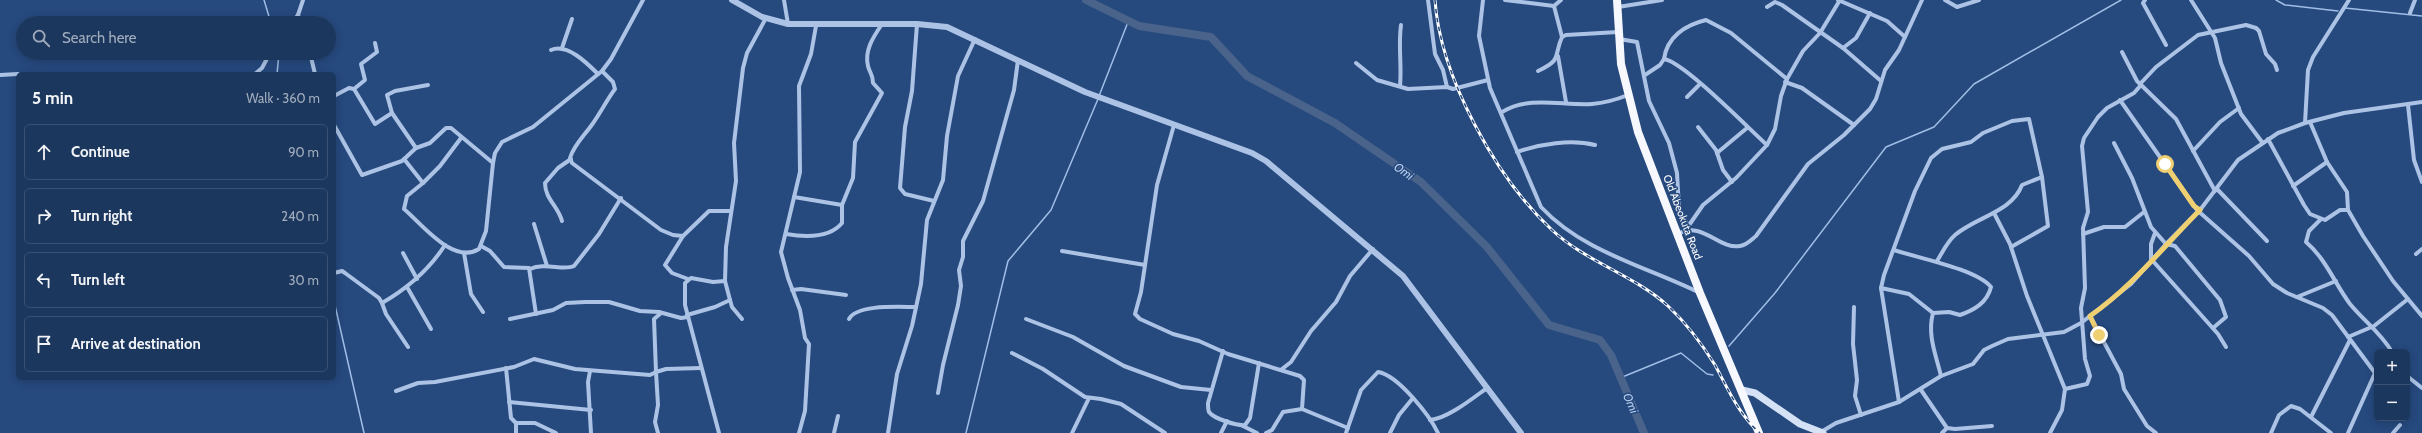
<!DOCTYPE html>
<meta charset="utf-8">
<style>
body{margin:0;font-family:Cabin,sans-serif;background:#253f64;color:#f1f3f6}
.controls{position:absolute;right:12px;bottom:12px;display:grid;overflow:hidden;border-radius:6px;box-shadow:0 2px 10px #0003}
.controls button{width:36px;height:36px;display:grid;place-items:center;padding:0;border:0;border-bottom:1px solid #3a5173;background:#1c375e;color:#f1f3f6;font:20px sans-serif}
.stop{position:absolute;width:12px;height:12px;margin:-9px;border:3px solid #eecf71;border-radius:50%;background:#fff}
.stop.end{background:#eecf71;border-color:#fff;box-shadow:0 1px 4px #0008}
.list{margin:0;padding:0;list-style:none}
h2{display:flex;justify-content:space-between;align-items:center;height:52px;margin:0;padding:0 16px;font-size:17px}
h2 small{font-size:13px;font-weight:400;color:#a0acbc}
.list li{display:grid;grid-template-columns:26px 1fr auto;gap:12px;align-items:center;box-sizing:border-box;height:56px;margin:0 8px 8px;padding:0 8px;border:1px solid #3a5173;border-radius:6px}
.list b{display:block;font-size:15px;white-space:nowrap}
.list em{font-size:13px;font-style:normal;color:#a0acbc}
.icon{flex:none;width:22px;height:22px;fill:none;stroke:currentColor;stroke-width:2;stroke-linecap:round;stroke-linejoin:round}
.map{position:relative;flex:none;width:2422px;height:433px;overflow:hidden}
.search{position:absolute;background:#1c375e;box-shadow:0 2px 10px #0003;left:16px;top:16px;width:320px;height:44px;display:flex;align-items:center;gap:10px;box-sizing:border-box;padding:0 14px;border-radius:22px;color:#a0acbc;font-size:15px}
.panel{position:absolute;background:#1c375e;box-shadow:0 2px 10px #0003;left:16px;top:72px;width:320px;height:308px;border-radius:6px}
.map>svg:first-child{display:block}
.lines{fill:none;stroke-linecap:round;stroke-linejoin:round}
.stream{stroke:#a0bee6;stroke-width:1.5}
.river{stroke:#49638a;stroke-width:8}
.minor{stroke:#acc3e5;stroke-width:4}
.tertiary{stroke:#acc3e5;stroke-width:6}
.secondary{stroke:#d5e2f5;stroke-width:7}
.trunk{stroke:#f6f8fe;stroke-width:8}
.rail-casing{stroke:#fff;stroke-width:3}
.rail{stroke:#26497e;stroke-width:1.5;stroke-dasharray:4.5;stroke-linecap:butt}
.route{stroke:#eecf71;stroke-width:5}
.labels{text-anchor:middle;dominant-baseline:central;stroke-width:3;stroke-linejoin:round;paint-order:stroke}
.street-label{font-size:11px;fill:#fff;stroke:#26497e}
.water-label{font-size:12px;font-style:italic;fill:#b7cded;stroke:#26497e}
</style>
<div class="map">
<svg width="2422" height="433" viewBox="0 0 2422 433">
<rect width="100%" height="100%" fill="#26497e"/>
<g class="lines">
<g class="stream">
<polyline points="264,0 271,23"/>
<polyline points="2276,0 2285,5 2338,11"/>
<polyline points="2345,8 2422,16"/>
<polyline points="277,74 279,53"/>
<polyline points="1099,96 1128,22"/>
<polyline points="334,301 364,433"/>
<polyline points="1729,346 1775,293 1886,147 1934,127 1974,84 2121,0"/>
<polyline points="1620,378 1681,353 1707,374 1713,375"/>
<polyline points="966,433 1008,261 1051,210 1098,99"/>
</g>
<polyline class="river" points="1086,0 1139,26 1211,37 1247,76 1335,123 1421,182 1487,247 1549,325 1600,340 1611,355 1644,433"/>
<g class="minor">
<polyline points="784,0 788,24"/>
<polyline points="1428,0 1435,54 1443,70 1447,87"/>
<path d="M1483 0 1479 36 1490 88 1541 207C1583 252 1645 266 1698 292"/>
<polyline points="1505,0 1554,6 1561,0"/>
<polyline points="1838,0 1887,21 1905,37"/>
<polyline points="1945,0 1957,7 1979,0"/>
<polyline points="2145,0 2143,3 2166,45"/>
<polyline points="2191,0 2215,38 2221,63 2241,114 2262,142"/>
<polyline points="1554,6 1562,37"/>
<polyline points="1618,7 1662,0"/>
<polyline points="1767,7 1775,2 1782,5 1843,48 1881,81"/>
<polyline points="2410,13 2415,0"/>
<polyline points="292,23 298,15"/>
<polyline points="301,23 298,15 303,0"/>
<polyline points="917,24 912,91 905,127 900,188 905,194 934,201"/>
<polyline points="1619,39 1637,42 1649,101 1669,143 1677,173 1679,209 1688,226"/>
<polyline points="562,48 572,19"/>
<polyline points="1843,48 1856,38 1870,13"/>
<path d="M551 50C567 43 587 63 598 74"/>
<polyline points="2122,52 2137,81 2176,119 2215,191"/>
<polyline points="310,53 315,74"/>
<polyline points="1558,56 1566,102"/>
<path d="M1664 59C1667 37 1685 25 1706 20L1731 33 1787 79"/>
<polyline points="1356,63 1377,80 1408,89 1447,87 1453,89 1488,80"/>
<path d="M602 71 613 82 615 89C606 101 600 114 591 126 583 137 574 145 570 158L572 163 661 230 673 235 683 236 709 211H730"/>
<path d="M1538 71C1563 59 1553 57 1562 37L1566 35 1618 32"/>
<polyline points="255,74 262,68 270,53"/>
<polyline points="0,75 18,74"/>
<path d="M1645 75 1660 65 1664 59C1684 62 1748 128 1767 145"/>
<polyline points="1785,82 1802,88 1854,125"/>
<polyline points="2140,84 2156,67 2198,35 2246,25 2256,28 2259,31 2266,54 2275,64 2277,70"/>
<path d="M1400 86C1402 65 1398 46 1401 25"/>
<polyline points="354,89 365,80 361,64 377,52 375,43"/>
<polyline points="334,96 349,88 354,89 375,124 392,113 416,148"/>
<polyline points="1687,97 1700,84"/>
<polyline points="2120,100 2197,210 2249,256 2273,284 2287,293 2323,308 2332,315 2375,373 2348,433"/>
<polyline points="2408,105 2414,160 2422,182"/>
<path d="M1502 112C1530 95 1562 106 1592 104 1604 103 1618 99 1628 95"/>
<polyline points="392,113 387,95 395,91 428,85"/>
<polyline points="2310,122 2327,162 2347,192 2348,210"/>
<polyline points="2305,123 2308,70 2313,57 2349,0"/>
<polyline points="334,125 362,175 402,161 416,148 430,143 446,128 451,128 493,163"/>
<polyline points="1174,125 1157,185 1141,292 1135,314 1140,319 1173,334 1199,341 1228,354 1300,376 1304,380 1302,409 1348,428"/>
<polyline points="1698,127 1716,150 1723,170 1732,182"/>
<polyline points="2268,139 2304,205 2310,214 2325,220 2340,210 2348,210 2363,236 2393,281 2422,316"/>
<polyline points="2114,143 2132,178 2151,227 2166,244 2175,246 2220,300 2226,317 2213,328"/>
<polyline points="2193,151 2220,122 2239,108"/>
<path d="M1517 152C1540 144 1571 139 1595 145"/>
<polyline points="1717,153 1747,128"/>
<path d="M404 159 423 183 407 196 404 209C422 224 453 265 479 249L486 231 493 163 495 153 502 142 533 127 602 71 611 59 643 0"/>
<polyline points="423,183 440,166 461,138"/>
<polyline points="2293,186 2327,162"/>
<polyline points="2217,189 2267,241"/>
<polyline points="794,197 842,205"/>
<polyline points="1994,213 2010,244 2027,296 2065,389 2062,410 2050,433"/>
<path d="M2321 219 2309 231 2306 242C2326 259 2335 284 2350 304 2364 321 2381 333 2392 352"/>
<path d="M562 221C558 206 545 199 545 183L558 168 571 159"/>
<polyline points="534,224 547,266"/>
<polyline points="1685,231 1703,205 1736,178 1767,145 1775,129 1781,96 1787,79 1803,51 1820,33 1840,0"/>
<path d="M786 234C804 237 829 239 842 223V205L853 178 855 142 882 93 873 83C873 74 870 74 868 66 864 50 874 36 882 24"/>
<path d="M1678 234C1702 220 1719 250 1740 246 1747 245 1751 240 1756 236L1808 164 1844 135 1870 109 1876 99 1885 70 1899 50 1922 0"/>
<polyline points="2083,234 2104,227 2125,227 2144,212"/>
<polyline points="683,236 665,265 672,273 688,279"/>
<polyline points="481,246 490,251 504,267 529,268 536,314"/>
<polyline points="1062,251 1145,265"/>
<polyline points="403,253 417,279"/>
<polyline points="464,253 471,294 483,312"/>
<polyline points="2416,254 2422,249"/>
<polyline points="2152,260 2218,334 2226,347"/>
<path d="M1937 261C1942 253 1947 242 1955 235 1976 217 2012 212 2022 185L2042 177"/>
<polyline points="2151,262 2151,244 2155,233"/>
<path d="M530 269C545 262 563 271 574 266L599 234 621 198"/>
<polyline points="334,273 342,271 345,273 379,298 382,303"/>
<polyline points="407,287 431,329"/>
<path d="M1881 288 1909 294 1933 313 1949 312 1960 315C1974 310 1987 303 1991 287 1976 269 1918 258 1894 250"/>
<polyline points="792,290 801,289 846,295"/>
<polyline points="2297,297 2336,281"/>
<polyline points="730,300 732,307 742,319"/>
<polyline points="1854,307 1853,344 1857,380 1855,396 1861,415"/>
<path d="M1933 313C1927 335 1936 355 1941 376"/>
<polyline points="687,315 715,307 730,300 725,281 726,247 736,181 734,143 743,68 747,53 766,18"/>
<polyline points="2090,316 2121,374 2124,389 2147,426 2156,433"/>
<polyline points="510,319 553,310 566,303 585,302 609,302 640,311 659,312 681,318 688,317"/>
<path d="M849 319C857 304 900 307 915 307"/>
<polyline points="1026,319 1073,337 1124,366 1181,387 1211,390"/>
<polyline points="2348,337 2374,326 2408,299"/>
<path d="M408 347 386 314 382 303C408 288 429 270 445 245"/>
<path d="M1223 351 1208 403C1208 406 1208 410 1209 412 1214 419 1238 426 1245 425L1250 418 1259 363"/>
<polyline points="1012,353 1043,369 1085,397 1101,399 1121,404 1165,433"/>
<polyline points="506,368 511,418 516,423"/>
<polyline points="1282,369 1291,362 1311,331 1336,302 1350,276 1373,249"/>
<polyline points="590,371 588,382 591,433"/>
<polyline points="2407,376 2422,388"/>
<polyline points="2065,389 2087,384 2090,376 2085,359 2081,308 2085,288 2083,228 2088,212 2082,146 2084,138 2098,117 2107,108 2134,93 2141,85"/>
<polyline points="1921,390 1947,428 1955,429 1992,426"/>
<polyline points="396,391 418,383 435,382 514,367 534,359 575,369 650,375 656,372 654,319 660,314 659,312"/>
<polyline points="938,393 943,365 958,305 961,286 959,270 963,257 963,241 983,201 1014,90 1018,60"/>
<polyline points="509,402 591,410"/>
<polyline points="1899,402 1881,288 1884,275 1915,191 1931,158 1942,149 1971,142 1983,133 2012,121 2029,119 2042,177 2048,226 2011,247"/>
<polyline points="2311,417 2350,340"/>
<path d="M1430 420C1447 419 1473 398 1487 388"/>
<polyline points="1241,425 1257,433"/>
<polyline points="1821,432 1836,423 1899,402 1941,376 1973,364 1984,350 1992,346 2008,339 2064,332 2081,323 2131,284 2166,244 2200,210 2238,160 2278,133 2305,123 2344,113 2422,102"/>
<polyline points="516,433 516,423 535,423 556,433"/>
<polyline points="658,433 655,422 658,405 656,372 666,369 701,368"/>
<polyline points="719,433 685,305 685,283 691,278 713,282 725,281"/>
<polyline points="799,433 805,411 809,344 805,338 800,310 788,278 781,252 800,172 799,86 811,54 816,26"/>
<polyline points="834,433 838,416"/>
<polyline points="888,433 897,374 912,326 921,284 927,220 943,180 947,136 958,76 975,39"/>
<polyline points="1072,433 1089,398"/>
<polyline points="1221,433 1227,421"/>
<polyline points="1266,433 1272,430 1283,412 1302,409"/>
<path d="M1346 433 1361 390 1378 372C1398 375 1430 416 1438 433"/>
<polyline points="1390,433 1399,415 1413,398"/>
<polyline points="1942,433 1947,428"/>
<polyline points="2271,433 2279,415 2291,406 2300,409 2331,433"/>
<polyline points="2393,433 2400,425"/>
</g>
<polyline class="tertiary" points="732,0 762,17 788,24 917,24 947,27 1085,92 1252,153 1266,161 1403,276 1521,433"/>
<polyline class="secondary" points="1742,390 1755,393 1800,424 1823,433"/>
<polyline class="trunk" points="1617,0 1621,64 1638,132 1700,293 1759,433"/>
<defs>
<path id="rail" d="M1435 0C1440 76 1496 178 1552 230 1586 262 1634 275 1668 306 1687 324 1702 344 1715 365 1728 389 1739 415 1760 433"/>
</defs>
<use href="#rail" class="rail-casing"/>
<use href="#rail" class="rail"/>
</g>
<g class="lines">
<path class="route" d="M2099 335 2090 316C2133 286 2163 247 2200 210L2194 206 2165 164"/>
</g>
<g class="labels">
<g class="street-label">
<text transform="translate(1683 217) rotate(69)">Old Abeokuta Road</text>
</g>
<g class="water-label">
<text transform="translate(1404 171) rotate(35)">Omi</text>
<text transform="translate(1631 403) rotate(67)">Omi</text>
</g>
</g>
</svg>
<div class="controls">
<button>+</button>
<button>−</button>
</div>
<div class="stop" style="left:2165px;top:164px"></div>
<div class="stop end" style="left:2099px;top:335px"></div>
<div class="search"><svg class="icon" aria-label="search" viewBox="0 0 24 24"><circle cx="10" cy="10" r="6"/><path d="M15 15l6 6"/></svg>Search here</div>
<section class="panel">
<h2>5 min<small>Walk · 360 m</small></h2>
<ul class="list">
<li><svg class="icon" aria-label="ahead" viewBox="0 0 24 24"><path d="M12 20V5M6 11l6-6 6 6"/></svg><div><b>Continue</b></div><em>90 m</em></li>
<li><svg class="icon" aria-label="right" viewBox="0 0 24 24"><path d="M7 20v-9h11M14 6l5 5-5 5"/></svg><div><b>Turn right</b></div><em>240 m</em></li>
<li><svg class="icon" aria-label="left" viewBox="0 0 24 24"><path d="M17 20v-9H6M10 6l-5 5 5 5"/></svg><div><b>Turn left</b></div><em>30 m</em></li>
<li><svg class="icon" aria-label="arrive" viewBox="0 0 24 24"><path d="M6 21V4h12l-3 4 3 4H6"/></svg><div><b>Arrive at destination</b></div></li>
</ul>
</section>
</div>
